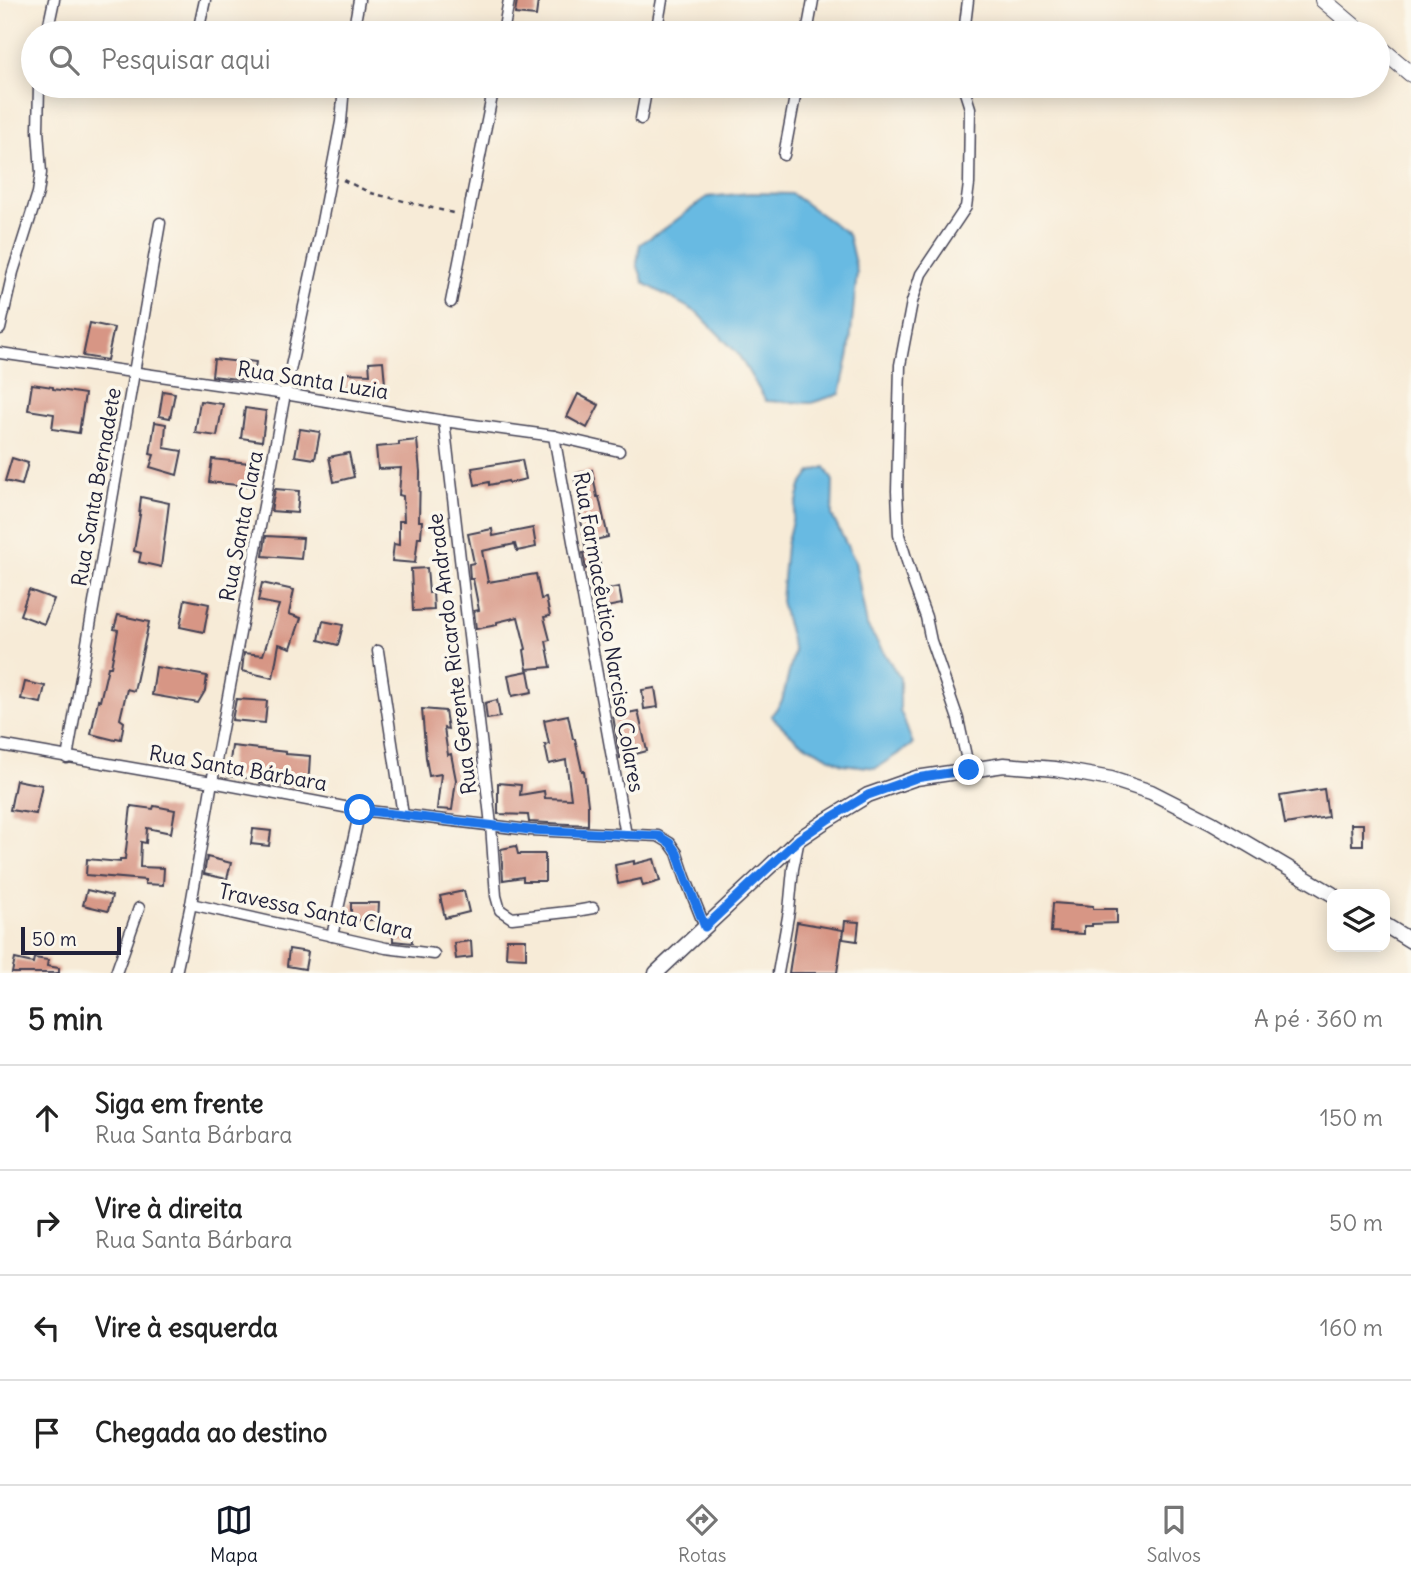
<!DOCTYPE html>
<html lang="pt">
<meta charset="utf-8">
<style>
body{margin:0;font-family:Delius,sans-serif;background:#f6f6f6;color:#222}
.controls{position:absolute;right:21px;bottom:21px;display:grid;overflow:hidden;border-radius:14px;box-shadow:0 4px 18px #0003}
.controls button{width:63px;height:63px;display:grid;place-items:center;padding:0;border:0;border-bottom:2px solid #e0e0e0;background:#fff;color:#222;font:35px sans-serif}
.scale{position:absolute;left:21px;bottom:18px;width:100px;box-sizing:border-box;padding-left:7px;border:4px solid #22223b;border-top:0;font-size:19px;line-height:24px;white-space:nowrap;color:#22223b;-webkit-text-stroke:5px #fbf7ec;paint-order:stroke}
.stop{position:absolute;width:21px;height:21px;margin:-16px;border:5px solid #1a73e8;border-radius:50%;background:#fff}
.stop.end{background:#1a73e8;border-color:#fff;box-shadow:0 2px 7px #0008}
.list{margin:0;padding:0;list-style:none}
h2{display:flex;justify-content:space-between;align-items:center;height:91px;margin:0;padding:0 28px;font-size:30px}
h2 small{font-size:23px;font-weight:400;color:#767676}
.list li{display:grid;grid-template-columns:46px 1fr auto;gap:21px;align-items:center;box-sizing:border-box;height:105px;padding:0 28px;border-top:2px solid #e0e0e0}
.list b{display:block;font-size:26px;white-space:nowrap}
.list p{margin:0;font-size:23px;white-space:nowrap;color:#767676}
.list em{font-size:23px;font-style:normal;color:#767676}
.icon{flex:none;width:38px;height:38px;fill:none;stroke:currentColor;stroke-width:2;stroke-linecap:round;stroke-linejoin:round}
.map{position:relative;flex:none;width:1411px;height:973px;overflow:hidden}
.search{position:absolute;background:#fff;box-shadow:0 4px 18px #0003;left:21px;right:21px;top:21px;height:77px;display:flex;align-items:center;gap:18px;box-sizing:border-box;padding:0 24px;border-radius:38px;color:#767676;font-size:26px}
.sheet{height:511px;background:#fff}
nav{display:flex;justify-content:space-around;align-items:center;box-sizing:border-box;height:98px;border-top:2px solid #e0e0e0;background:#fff;font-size:19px;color:#767676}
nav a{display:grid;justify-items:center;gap:4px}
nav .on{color:#111827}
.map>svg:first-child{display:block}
.water{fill:#67bae2;stroke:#446e8e;stroke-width:2}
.building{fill:#d79685}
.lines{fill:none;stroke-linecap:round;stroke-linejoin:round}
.minor-casing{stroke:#424052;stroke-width:13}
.tertiary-casing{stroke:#424052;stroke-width:17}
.secondary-casing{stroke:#424052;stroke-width:18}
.path{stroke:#424052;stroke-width:2.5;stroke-dasharray:5 5;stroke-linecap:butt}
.minor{stroke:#fff;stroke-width:10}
.tertiary{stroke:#fff;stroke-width:14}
.secondary{stroke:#fff;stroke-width:16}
.route{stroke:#1a73e8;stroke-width:9}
.labels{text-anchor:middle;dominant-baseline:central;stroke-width:7;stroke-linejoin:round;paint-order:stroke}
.street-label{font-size:21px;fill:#22223b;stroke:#fbf7ec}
</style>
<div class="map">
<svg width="1411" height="973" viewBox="0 0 1411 973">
<rect width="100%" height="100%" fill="#fbf7ec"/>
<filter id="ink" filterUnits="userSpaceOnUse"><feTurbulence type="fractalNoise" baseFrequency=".0143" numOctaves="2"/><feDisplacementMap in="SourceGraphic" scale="14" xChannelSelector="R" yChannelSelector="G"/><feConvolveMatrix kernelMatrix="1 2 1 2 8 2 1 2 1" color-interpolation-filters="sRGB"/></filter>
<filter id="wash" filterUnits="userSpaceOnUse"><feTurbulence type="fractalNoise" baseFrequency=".00686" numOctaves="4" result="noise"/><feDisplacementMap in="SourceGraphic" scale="28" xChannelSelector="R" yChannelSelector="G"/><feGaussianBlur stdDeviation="1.57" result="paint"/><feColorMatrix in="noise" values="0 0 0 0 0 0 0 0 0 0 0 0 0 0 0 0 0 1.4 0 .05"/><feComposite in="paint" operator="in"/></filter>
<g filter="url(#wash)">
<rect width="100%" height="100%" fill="#f7ebd7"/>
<g class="water">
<polygon points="750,193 792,194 848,234 857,272 849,353 840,394 811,403 766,401 738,354 698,313 644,283 637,264 640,244 667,227 707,197"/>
<polygon points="825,467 833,481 832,516 855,561 867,626 900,678 900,710 913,744 876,768 842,764 798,741 771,716 782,701 794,652 781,601 786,545 801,486 811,472"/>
</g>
<g id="blocks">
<g class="building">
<polygon points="517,0 538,1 536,16 515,14"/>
<polygon points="90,323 114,328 107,360 83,356"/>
<polygon points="214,359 240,362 240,360 256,362 253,381 212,376"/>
<polygon points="383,361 385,384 361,386 360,391 345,390 345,373 370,374 369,362"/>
<polygon points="32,384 53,387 53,389 85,394 79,433 52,429 54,414 28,410"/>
<polygon points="163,391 175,393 170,418 159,416"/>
<polygon points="578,394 599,405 587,428 567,417"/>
<polygon points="200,401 223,404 217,436 195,433"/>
<polygon points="245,408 266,411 262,441 241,438"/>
<polygon points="155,422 166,424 164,448 182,451 177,475 150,467 154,455 150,454"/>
<polygon points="300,429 320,432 315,459 295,456"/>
<polygon points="417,440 420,472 419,521 422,521 421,537 418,537 415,563 392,561 394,544 399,545 399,521 404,521 403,496 399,495 401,468 378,469 376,447 399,445 399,442"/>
<polygon points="349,453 354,477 334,482 329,457"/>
<polygon points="12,458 28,463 22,485 5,481"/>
<polygon points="212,459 249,463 246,486 209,482"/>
<polygon points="522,460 526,479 509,483 508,481 489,485 489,482 475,485 472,468"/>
<polygon points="592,470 597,497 599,497 608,537 595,540 600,566 586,569 583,553 586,552 574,474"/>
<polygon points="275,489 299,491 297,513 271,511"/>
<polygon points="141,497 169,503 161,567 139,562 141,553 134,551 140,515 139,515"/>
<polygon points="533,528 536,547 517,551 515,544 482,551 488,582 536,574 541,599 546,598 550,616 544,617 550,640 546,641 551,667 527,669 524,650 526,649 518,617 497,622 497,625 476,629 474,611 479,610 473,579 470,579 469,564 474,563 468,534 492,529 493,536"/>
<polygon points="266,536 303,538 301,559 263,556"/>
<polygon points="427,568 429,593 433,592 434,610 413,611 411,569"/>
<polygon points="262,583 294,590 289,614 301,618 291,648 279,644 273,678 242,671 244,653 263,655 279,605 258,601"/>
<polygon points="619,587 622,604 601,608 598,591"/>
<polygon points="29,590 54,599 44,624 20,615"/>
<polygon points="185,599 209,604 204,632 180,627"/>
<polygon points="118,615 149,622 134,691 127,689 120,719 124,722 121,739 116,738 115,740 91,734 98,700 100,701 108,667 111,667 118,630 114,629"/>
<polygon points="323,621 343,625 338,645 319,640"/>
<polygon points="156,667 207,676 205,691 198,703 152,695"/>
<polygon points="528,671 532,692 512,696 508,675"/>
<polygon points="25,682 45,686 41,703 21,699"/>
<polygon points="655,688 658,707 644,709 642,690"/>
<polygon points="236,699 267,701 265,723 232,720"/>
<polygon points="497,700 500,717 487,719 485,703"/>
<polygon points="422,709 445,711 448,729 444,728 448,755 451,754 456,780 452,810 437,809 441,774 429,776 426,758"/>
<polygon points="638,711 647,751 620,758 613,716"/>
<polygon points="568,715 573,739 575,739 582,771 584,771 588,805 588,825 529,822 528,815 498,814 498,783 521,785 520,795 544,791 545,798 571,799 566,760 549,764 545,745 549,744 544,720"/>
<polygon points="232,746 286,752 286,754 310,756 308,789 272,785 260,783 260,779 228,776"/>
<polygon points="16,780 42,785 36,814 10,810"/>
<polygon points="1324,789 1328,817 1285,824 1280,796"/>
<polygon points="131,806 153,809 154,806 175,810 171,833 147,828 146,843 141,842 140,867 164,868 163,885 145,884 145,880 86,875 87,859 120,862 120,859 125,859"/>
<polygon points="1351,824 1363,824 1363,845 1352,845"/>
<polygon points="253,829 271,831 269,846 251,844"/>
<polygon points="516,846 518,854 545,854 545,881 523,881 523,877 503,880 501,849"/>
<polygon points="207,857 231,863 227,879 204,874"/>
<polygon points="654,859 660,881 643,886 641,879 618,884 615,865 634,861 634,864"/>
<polygon points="87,890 112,896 108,911 83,905"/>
<polygon points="464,891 469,912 445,918 440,896"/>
<polygon points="351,903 379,903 378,920 351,920"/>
<polygon points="1053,903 1093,906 1093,909 1117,909 1117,923 1092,924 1092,926 1084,926 1084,934 1051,932"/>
<polygon points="845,921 859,922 857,941 843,939"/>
<polygon points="797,922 843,930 837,973 789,973"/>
<polygon points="411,929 412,943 393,941 393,930"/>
<polygon points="507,939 526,939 526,958 506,957"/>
<polygon points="471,941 472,957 456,959 454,943"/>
<polygon points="289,949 308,952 305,969 287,966"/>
<polygon points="34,958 48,960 47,966 59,968 59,973 12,973 15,959 33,963"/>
</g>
</g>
</g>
<g filter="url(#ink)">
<use href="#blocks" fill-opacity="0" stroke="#424052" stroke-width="2"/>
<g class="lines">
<defs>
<g id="minor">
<polyline points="199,27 205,0"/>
<polyline points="47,33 54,0"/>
<polyline points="353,33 359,0"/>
<polyline points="503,33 509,0"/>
<polyline points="656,33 662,0"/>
<polyline points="807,33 813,0"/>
<polyline points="964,33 968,0"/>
<polyline points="963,86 970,108 969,184 966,207 921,274 912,302 900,365 897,491 899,535 914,584 926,617 931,641 958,719 969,770"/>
<polyline points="641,119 647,86"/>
<polyline points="784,155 797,86"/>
<polyline points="451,302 494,86"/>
<polyline points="0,329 13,272 38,193 41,173 38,130 39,86"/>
<polyline points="0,353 285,394 444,421 554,436 619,451"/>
<polyline points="444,421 491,825 496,896 500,910 512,918 576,911 593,908"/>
<polyline points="554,436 626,835"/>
<polyline points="378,651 403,815"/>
<polyline points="0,745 212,782 360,810 530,830 658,836 670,843 677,853 685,877 705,927"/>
<polyline points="67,758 160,223"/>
<polyline points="191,904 386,948 434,954"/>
<polyline points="332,936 360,810"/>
<polyline points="116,973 139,908"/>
<polyline points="176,973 191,904 212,782 285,394 320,232 341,122 344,86"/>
<polyline points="778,973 789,911 793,869 799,839"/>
</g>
<g id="tertiary">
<polyline points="1385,925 1411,941"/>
<polyline points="656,973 799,839 827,820 868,795 916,778 1004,765 1055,769 1111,779 1151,792 1212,823 1332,894"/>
</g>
<g id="secondary">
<polyline points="1323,0 1362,33"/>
<polyline points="1378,46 1411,74"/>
</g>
</defs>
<use href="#minor" class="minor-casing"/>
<use href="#tertiary" class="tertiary-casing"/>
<use href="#secondary" class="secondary-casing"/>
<polyline class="path" points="343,180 371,193 457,214"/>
<use href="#minor" class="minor"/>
<use href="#tertiary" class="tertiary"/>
<use href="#secondary" class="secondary"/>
</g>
</g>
<g class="lines" filter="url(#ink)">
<polyline class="route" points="360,810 530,830 659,836 670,843 677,853 685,877 705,927 799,839 827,820 868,795 916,778 969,770"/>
</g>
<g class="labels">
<g class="street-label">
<text transform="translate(313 380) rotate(9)">Rua Santa Luzia</text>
<text transform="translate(96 487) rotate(-80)">Rua Santa Bernadete</text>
<text transform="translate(241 526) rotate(-79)">Rua Santa Clara</text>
<text transform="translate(609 632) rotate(80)">Rua Farmacêutico Narciso Colares</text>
<text transform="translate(452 654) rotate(-97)">Rua Gerente Ricardo Andrade</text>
<text transform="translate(238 768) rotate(10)">Rua Santa Bárbara</text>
<text transform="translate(316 911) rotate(12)">Travessa Santa Clara</text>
</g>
</g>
</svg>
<div class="controls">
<button><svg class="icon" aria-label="layers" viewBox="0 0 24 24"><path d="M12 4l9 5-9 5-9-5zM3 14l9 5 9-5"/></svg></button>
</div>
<div class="scale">50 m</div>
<div class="stop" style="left:360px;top:810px"></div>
<div class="stop end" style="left:969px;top:770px"></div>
<div class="search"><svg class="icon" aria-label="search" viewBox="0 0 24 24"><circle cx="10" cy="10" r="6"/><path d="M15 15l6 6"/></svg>Pesquisar aqui</div>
</div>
<section class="sheet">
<h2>5 min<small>A pé · 360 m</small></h2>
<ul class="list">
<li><svg class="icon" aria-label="ahead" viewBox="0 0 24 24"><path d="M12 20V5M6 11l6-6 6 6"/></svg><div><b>Siga em frente</b><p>Rua Santa Bárbara</p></div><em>150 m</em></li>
<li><svg class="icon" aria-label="right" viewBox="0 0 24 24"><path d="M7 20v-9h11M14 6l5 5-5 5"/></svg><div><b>Vire à direita</b><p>Rua Santa Bárbara</p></div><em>50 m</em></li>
<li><svg class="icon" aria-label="left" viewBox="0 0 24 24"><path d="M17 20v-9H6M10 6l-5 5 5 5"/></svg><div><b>Vire à esquerda</b></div><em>160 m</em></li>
<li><svg class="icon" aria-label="arrive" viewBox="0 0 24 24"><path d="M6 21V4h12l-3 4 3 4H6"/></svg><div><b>Chegada ao destino</b></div></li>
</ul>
</section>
<nav>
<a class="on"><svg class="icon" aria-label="map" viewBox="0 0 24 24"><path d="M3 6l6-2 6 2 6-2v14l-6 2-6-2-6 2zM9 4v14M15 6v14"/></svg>Mapa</a>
<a><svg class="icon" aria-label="directions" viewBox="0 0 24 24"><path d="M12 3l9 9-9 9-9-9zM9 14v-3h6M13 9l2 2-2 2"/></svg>Rotas</a>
<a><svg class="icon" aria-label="saved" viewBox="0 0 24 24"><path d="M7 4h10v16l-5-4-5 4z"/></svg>Salvos</a>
</nav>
